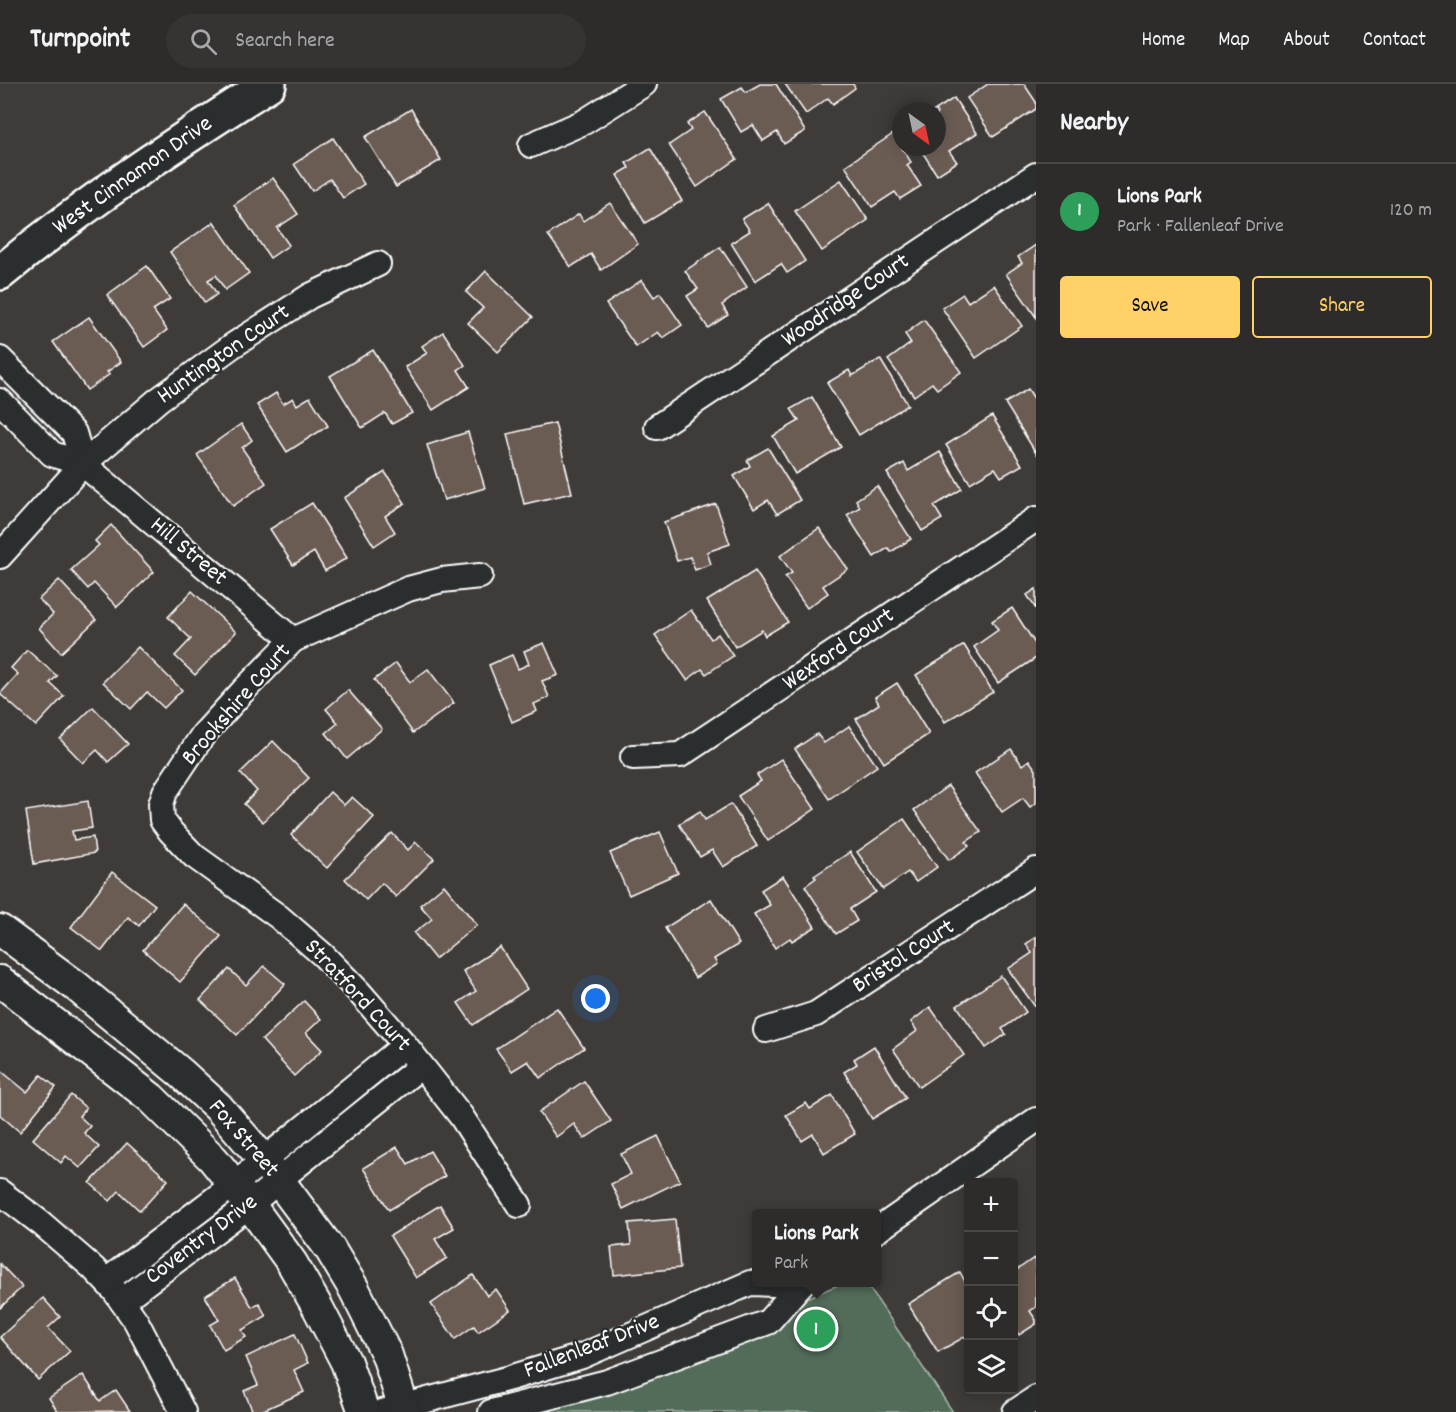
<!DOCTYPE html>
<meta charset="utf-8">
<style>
body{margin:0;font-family:Dekko,sans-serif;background:#363433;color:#f1f3f6}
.controls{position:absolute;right:18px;bottom:18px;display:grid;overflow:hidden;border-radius:6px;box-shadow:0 3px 15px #0003}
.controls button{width:54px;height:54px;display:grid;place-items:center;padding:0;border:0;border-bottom:2px solid #494847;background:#2e2c2b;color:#f1f3f6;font:30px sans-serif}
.compass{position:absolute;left:892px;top:18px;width:54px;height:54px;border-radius:50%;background:#2e2c2b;box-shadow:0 3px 15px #0003;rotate:147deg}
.you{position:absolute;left:596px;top:915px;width:21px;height:21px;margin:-15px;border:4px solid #fff;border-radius:50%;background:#1a73e8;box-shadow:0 0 0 9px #1a73e833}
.badge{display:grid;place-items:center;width:39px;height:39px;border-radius:50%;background:#ffd166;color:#fff;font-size:20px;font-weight:700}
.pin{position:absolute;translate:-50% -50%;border:3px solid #fff;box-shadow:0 2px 6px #0006}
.popup{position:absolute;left:752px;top:1125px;width:129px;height:78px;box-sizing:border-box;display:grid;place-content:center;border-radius:6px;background:#2e2c2b;filter:drop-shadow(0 2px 4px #0005);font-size:20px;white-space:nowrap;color:#a7a7a9}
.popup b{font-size:22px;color:#f1f3f6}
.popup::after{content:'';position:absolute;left:50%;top:100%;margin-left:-12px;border:12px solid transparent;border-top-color:#2e2c2b}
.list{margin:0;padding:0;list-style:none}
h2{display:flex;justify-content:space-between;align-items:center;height:78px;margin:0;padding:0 24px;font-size:26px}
h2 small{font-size:20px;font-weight:400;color:#a7a7a9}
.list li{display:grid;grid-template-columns:39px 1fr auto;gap:18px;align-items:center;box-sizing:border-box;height:96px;padding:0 24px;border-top:2px solid #494847}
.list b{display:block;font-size:22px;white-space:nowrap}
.list p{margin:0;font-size:20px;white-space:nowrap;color:#a7a7a9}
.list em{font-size:20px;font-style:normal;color:#a7a7a9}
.actions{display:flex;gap:12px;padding:18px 24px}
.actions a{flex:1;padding:14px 0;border:2px solid #ffd166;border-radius:6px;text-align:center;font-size:21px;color:#ffd166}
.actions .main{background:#ffd166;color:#111}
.icon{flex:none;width:33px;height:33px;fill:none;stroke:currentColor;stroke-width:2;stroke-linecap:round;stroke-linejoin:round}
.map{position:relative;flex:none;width:1036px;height:1328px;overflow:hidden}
header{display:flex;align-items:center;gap:36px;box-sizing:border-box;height:84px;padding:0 30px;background:#2e2c2b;border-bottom:2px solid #494847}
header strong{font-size:28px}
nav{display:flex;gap:33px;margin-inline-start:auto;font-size:21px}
.search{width:420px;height:54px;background:#363433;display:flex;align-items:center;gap:15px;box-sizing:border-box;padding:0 21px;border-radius:33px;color:#a7a7a9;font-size:22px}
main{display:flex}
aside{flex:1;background:#2e2c2b}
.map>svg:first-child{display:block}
.green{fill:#536c5a;stroke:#a9b6ac;stroke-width:1.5}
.building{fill:#6b5b53;stroke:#fff;stroke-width:1.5}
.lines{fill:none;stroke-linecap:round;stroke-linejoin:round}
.minor-casing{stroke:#fff;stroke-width:28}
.tertiary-casing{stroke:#fff;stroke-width:34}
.secondary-casing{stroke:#fff;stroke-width:38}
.minor{stroke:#2a2d2e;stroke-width:24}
.tertiary{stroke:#2a2d2e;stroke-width:30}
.secondary{stroke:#2a2d2e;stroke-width:33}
.labels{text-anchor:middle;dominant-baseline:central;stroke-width:4.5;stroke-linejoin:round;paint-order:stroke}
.street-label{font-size:24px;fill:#fff;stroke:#2a2d2e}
</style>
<header>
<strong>Turnpoint</strong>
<div class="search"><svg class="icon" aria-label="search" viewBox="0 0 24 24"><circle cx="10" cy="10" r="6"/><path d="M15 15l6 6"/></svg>Search here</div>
<nav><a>Home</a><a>Map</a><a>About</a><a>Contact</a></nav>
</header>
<main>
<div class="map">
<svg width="1036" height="1328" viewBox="0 0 1036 1328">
<rect width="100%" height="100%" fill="#3e3b39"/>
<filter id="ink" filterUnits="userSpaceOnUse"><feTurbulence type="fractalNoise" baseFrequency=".0167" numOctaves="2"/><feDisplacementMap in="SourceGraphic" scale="12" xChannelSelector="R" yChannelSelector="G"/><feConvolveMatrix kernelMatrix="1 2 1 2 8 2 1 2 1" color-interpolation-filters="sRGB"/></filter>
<g filter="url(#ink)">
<polygon class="green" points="845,1198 866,1199 953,1328 504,1328 585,1307"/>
<g class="building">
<polygon points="760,0 776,0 805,47 784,60 777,48 763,57 753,41 741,48 721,15 742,3 746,8"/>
<polygon points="785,0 853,0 855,4 833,20 828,14 806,30"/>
<polygon points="988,0 1024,0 1036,18 1036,25 993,53 967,14"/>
<polygon points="954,14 977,49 949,67 957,78 937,91 919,63 937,63 937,27 934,27"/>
<polygon points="411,25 441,76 396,103 365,53"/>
<polygon points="705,28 737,75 697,103 669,61 691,46 687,40"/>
<polygon points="893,50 911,78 907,81 921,102 900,115 895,108 872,123 845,82"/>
<polygon points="333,54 364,100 343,114 330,95 312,107 294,80"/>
<polygon points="650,64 682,117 645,139 617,91 629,84 626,79"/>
<polygon points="273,94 298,130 277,144 289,161 270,174 234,121"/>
<polygon points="841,96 868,136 822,167 795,127"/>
<polygon points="610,119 638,160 601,186 591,170 571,183 548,151 579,130 583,137"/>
<polygon points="768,119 805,177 787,189 781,180 755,197 731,159 750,147 742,135"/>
<polygon points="214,138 249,189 225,206 216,191 208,196 217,210 205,219 170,168"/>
<polygon points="1036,161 1036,233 1006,190 1022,179 1018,173"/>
<polygon points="720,163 747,203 722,221 728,231 708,244 687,212 698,205 685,187"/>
<polygon points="147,182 170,215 153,226 167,246 144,263 107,211"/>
<polygon points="486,187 533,233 498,268 468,239 483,224 466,208"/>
<polygon points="642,196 654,213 660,209 682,241 663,254 658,248 636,263 606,220"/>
<polygon points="994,201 1022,242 976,274 942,224 963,210 968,218"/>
<polygon points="89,233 121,278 107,288 110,290 87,306 53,258"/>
<polygon points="924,236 961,288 937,305 932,299 914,312 888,276 911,259 905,250"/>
<polygon points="443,248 465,281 458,286 469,303 433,326 405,283 427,269 422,262"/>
<polygon points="373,266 412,329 392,340 385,329 362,344 330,292"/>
<polygon points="880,275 908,321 859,351 827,299 849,286 852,292"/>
<polygon points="1028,305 1035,316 1036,315 1036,369 1005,319"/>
<polygon points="276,309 283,320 293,314 297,321 310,313 328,342 287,368 257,321"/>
<polygon points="812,313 841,363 795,390 773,352 799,337 791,325"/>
<polygon points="992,332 1022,381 1001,393 995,384 970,399 946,361"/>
<polygon points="555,339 572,409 524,420 507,350"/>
<polygon points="241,340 252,356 242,364 266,399 233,422 197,371"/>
<polygon points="468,348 485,404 444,416 427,361"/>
<polygon points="768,364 800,416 777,430 768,416 754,425 734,392 750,382 747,376"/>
<polygon points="940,368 962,405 934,422 942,435 922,447 887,389 904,379 908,387"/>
<polygon points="385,388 405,419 385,432 395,448 374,462 344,414"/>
<polygon points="877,402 911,455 891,468 888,464 874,473 847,431 860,423 856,416"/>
<polygon points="312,419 347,474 325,487 314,468 293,481 270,445"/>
<polygon points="716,420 730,460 707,468 711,480 695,486 690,473 677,477 664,438"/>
<polygon points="111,441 154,488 117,523 94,499 88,505 71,486 99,461 95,457"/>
<polygon points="819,444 848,485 823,502 828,509 807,524 785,493 792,489 780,472"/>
<polygon points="755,487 788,538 765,552 762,546 735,563 707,517"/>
<polygon points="59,496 96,536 61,569 39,544 53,530 39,515"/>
<polygon points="1036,505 1036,525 1027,511"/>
<polygon points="192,507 236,548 195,591 175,572 191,555 168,533"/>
<polygon points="1012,524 1036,561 1036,574 998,599 974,563 998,546 992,537"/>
<polygon points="691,526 711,555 718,550 733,572 706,590 702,585 687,596 655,551"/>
<polygon points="544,559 558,591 542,597 549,613 534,620 537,627 512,638 489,581 512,571 518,585 529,580 524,567"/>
<polygon points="964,561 993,608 945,638 916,591"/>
<polygon points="138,563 182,606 164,624 147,608 131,625 103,598"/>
<polygon points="27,566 57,592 50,599 64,612 36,642 0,610 18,590 11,584"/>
<polygon points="396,579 410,598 428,585 454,619 413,649 374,596"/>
<polygon points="897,599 929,650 884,679 856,635 879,620 875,613"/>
<polygon points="348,606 382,645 347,675 326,649 338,639 326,625"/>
<polygon points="93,623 128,660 108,678 97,666 83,679 60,655"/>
<polygon points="849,642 877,682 829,715 795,665 817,650 824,659"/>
<polygon points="273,657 309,694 263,738 244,720 257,707 240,689"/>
<polygon points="1011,665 1022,681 1029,676 1036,686 1036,719 1030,723 1023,714 1002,728 975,689"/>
<polygon points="781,675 815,725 768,757 738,712 761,697 757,691"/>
<polygon points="948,702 981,748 966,758 969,762 949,776 914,726"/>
<polygon points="330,708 344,721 352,713 374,733 327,784 291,751"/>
<polygon points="88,717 92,744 72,747 74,756 93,753 95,769 34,780 26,727"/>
<polygon points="731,720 757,762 723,783 712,766 700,773 679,740 700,727 705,736"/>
<polygon points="904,735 937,783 916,798 908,788 883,805 857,768"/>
<polygon points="660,748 678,789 629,811 610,769"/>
<polygon points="392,749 408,766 416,758 434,775 396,813 382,799 366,816 345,795"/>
<polygon points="850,768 876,808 850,825 857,837 836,850 805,802 816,794 814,792"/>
<polygon points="112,788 155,821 139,842 128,833 102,867 71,843"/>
<polygon points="783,792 815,843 792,857 790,854 775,864 754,830 770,821 761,806"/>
<polygon points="444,801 477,841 435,875 414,849 432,835 420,821"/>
<polygon points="711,815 739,860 714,875 717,880 695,894 665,844"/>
<polygon points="183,820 221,852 180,898 143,866"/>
<polygon points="1036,853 1036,924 1008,885 1032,869 1026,860"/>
<polygon points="500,863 527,905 473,941 458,919 476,907 463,887"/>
<polygon points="264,882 285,900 237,951 200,916 229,885 246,901"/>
<polygon points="1001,892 1026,928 1002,945 1006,950 986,964 957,922"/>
<polygon points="304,917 321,935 306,949 322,966 294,992 262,956"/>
<polygon points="930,923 964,971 919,1003 893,965 917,947 911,938"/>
<polygon points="557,924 584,964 540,994 528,977 512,987 496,965"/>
<polygon points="874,962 906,1014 872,1035 844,988 857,980 854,975"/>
<polygon points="0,986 27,1008 41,991 56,1003 20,1048 0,1031"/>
<polygon points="584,997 611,1037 584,1055 574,1040 556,1053 539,1028"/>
<polygon points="71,1011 86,1024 79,1032 90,1042 84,1049 99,1063 80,1084 66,1072 61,1079 33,1055"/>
<polygon points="832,1011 855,1050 824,1069 813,1050 802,1057 786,1031 806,1019 810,1025"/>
<polygon points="658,1052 680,1097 623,1125 611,1100 631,1090 621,1070"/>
<polygon points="127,1059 168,1096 140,1127 119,1107 110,1117 90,1099"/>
<polygon points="397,1063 408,1080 430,1067 445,1092 389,1126 363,1084"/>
<polygon points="440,1121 454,1144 435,1155 447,1174 416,1194 390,1152"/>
<polygon points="675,1135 680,1184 614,1191 611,1163 631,1161 629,1139"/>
<polygon points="1034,1174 1036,1177 1036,1223 1030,1227 1036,1236 1036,1240 1019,1251 1014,1242 1014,1188"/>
<polygon points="0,1180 22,1203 0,1224"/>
<polygon points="960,1188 968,1203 968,1251 938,1268 908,1220"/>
<polygon points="473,1191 487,1212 496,1205 510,1226 478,1248 474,1242 455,1255 431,1220"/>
<polygon points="235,1194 252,1223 259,1219 266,1232 242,1246 246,1253 224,1266 210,1241 219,1236 205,1212"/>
<polygon points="43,1214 60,1233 48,1244 70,1267 38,1296 0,1253"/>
<polygon points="295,1250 308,1279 294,1286 304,1308 259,1328 253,1328 244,1307 258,1301 246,1273"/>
<polygon points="83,1291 100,1317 116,1306 130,1327 58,1328 49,1314"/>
</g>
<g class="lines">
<defs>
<g id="minor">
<polyline points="531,61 584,38 644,0"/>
<polyline points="0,275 74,349 83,380"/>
<polyline points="0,317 52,370 83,380 293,556"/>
<polyline points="657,343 1036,91"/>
<polyline points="0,472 83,380 158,316 232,262 310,212 378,180"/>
<polyline points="480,492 442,496 408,505 293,556 243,607 203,651 165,708 161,720 162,736 171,748 194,772 279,833 323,871 359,908 405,961 461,1032 519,1121"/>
<polyline points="633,673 680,671 1036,435"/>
<polyline points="766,946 816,930 1036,786"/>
<polyline points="0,1108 42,1140 93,1184 114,1206 136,1237 183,1328"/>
<polyline points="876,1147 1036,1036"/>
<polyline points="106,1197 233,1101 405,961"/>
<polyline points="122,1217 250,1121 279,1096 421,982"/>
<polyline points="382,1328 510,1294 582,1272 750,1199 799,1201"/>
<polyline points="491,1328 607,1298 768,1238 803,1198"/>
<polyline points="1015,1328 1036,1314"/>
</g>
<g id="tertiary">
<polyline points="0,846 76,902 181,989 218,1023 263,1075 330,1165 354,1205 387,1271 405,1328"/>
<polyline points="0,897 151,1014 213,1075 250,1121 292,1179 318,1224 346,1278 364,1328"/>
</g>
<path id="secondary" d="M0 189C85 119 176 59 269 0"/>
</defs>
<use href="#minor" class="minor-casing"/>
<use href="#tertiary" class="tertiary-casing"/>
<use href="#secondary" class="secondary-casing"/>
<use href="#minor" class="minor"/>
<use href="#tertiary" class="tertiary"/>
<use href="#secondary" class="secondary"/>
</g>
</g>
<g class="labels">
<g class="street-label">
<text transform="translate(133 92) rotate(-35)">West Cinnamon Drive</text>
<text transform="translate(846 217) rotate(-34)">Woodridge Court</text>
<text transform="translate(224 271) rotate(-35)">Huntington Court</text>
<text transform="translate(188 468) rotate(40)">Hill Street</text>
<text transform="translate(839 566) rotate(-34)">Wexford Court</text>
<text transform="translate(237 621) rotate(-49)">Brookshire Court</text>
<text transform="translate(904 873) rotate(-33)">Bristol Court</text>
<text transform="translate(357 912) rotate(47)">Stratford Court</text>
<text transform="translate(243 1055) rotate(49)">Fox Street</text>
<text transform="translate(202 1156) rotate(-37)">Coventry Drive</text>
<text transform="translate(592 1263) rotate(-21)">Fallenleaf Drive</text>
</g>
</g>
</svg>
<div class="controls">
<button>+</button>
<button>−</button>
<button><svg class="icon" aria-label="locate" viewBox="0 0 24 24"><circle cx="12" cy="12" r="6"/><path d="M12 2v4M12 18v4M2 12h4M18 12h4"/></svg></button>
<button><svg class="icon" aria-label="layers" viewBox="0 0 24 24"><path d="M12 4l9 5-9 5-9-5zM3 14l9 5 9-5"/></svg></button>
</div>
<svg class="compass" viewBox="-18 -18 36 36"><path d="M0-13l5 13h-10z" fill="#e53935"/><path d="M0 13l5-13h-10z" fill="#a7a7a9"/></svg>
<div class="you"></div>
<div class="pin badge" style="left:816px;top:1245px;background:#2e9e5b">1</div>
<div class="popup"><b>Lions Park</b>Park</div>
</div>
<aside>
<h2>Nearby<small></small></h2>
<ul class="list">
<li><span class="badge" style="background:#2e9e5b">1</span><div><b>Lions Park</b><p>Park · Fallenleaf Drive</p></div><em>120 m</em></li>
</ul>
<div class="actions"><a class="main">Save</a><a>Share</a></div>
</aside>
</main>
